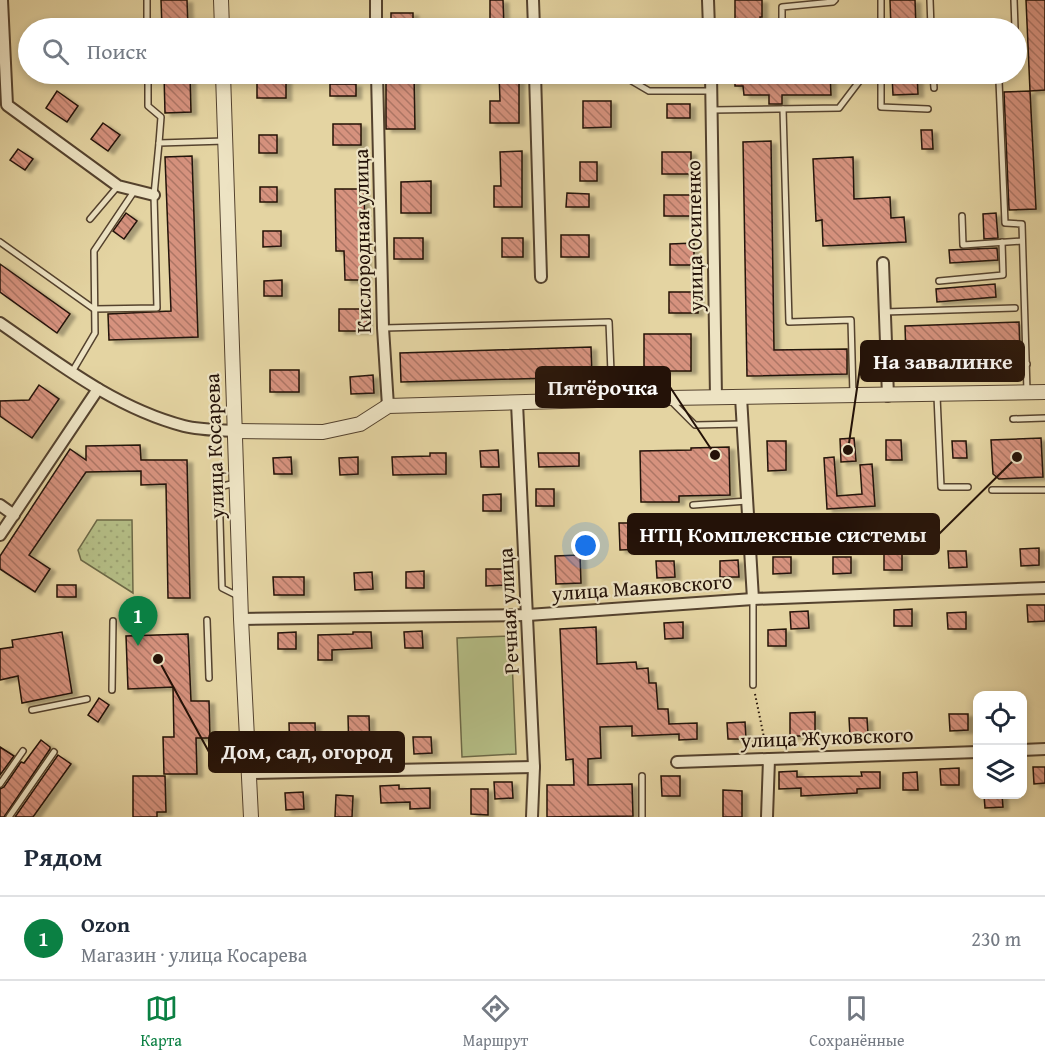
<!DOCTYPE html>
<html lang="ru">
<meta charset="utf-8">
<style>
body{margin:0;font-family:"Gentium Book Plus",serif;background:#f2f2f3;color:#1f2937}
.controls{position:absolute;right:18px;bottom:18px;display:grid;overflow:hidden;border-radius:12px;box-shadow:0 3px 9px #0003}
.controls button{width:54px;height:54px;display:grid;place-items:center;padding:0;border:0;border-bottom:2px solid #e0e1e3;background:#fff;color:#1f2937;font:30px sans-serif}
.you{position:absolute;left:586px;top:546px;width:21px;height:21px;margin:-15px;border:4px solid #fff;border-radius:50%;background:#1a73e8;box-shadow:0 0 0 9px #1a73e833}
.badge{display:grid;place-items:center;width:39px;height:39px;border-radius:50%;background:#0b8043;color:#fff;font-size:20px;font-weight:700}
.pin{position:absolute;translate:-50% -50px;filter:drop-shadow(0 2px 3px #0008)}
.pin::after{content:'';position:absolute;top:32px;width:21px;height:18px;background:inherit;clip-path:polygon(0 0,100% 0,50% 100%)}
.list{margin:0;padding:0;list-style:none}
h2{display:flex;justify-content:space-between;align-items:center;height:78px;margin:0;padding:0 24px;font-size:26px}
h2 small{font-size:20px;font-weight:400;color:#747a83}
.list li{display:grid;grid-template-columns:39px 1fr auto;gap:18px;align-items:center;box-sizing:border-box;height:84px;padding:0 24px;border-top:2px solid #e0e1e3}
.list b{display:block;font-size:22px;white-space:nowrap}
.list p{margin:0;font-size:20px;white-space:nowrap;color:#747a83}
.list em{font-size:20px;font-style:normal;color:#747a83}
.icon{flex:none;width:33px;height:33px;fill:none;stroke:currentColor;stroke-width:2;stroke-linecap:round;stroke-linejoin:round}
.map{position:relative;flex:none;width:1045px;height:817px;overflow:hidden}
.search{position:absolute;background:#fff;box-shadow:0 3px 9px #0003;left:18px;right:18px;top:18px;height:66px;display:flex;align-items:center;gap:15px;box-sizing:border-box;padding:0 21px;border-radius:33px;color:#747a83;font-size:22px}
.sheet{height:162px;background:#fff}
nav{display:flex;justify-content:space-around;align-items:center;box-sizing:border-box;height:84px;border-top:2px solid #e0e1e3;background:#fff;font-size:16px;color:#747a83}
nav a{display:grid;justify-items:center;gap:3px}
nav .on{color:#0b8043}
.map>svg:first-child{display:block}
.green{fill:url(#green-dots);stroke:#6c6846;stroke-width:1.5}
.pitch{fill:#b4bd85;stroke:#6c6846;stroke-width:1.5}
.building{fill:url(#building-back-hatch);stroke:#241208;stroke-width:1.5;filter:url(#shadow)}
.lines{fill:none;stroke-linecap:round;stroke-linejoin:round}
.service-casing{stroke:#54422e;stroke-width:8}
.minor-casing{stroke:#54422e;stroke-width:14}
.tertiary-casing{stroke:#54422e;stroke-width:16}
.path{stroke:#241208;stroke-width:2;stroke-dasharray:1.5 3;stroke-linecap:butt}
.service{stroke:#ede3c3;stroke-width:5}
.minor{stroke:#ede3c3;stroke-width:10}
.tertiary{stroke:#ede3c3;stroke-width:14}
.labels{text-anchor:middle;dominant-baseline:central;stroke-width:4.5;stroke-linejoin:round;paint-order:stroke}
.street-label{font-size:21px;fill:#241208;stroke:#ede3c3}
.leader{fill:none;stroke:#241208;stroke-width:2}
.callout-dot{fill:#241208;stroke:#ede3c3;stroke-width:2}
.callout{fill:#241208;stroke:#241208;stroke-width:2}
.callout-label{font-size:22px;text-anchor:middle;font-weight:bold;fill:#fff}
</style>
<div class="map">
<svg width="1045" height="817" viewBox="0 0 1045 817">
<defs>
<pattern id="green-dots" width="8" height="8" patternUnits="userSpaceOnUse" patternTransform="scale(1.5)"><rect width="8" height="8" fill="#b4bd85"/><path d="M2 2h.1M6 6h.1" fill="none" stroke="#9ba171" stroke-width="1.8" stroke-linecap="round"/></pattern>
<pattern id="building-back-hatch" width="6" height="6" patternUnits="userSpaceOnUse" patternTransform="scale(1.5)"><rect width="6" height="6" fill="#d6927e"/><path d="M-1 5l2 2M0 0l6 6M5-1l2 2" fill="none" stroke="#ad7665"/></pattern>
<filter id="shadow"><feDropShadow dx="5.5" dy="3" stdDeviation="1.5" flood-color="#0004"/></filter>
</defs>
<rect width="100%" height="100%" fill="#e4d4a2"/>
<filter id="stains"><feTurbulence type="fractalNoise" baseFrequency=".00333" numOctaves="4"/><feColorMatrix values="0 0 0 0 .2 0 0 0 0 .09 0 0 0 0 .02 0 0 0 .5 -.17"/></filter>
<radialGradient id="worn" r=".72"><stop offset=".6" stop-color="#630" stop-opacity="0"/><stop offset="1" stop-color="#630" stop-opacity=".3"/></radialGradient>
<polygon class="green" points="97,520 132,520 133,593 81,560 78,550"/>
<polygon class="pitch" points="511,636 516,754 462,757 457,638"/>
<g class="building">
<polygon points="161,0 187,0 188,28 162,28"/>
<polygon points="490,0 503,0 504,28 490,28"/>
<polygon points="735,0 762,0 762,17 760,17 760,28 735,28"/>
<polygon points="890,0 915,0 916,28 891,28"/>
<polygon points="1026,0 1045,0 1045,90 1030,91"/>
<rect x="391" y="13" width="22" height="13"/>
<polygon points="164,74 190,74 191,112 165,113"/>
<polygon points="386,74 414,74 415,129 386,129"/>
<polygon points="499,74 519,74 519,123 490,123 490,101 500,101"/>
<polygon points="735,74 830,74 831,95 782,95 782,104 769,104 769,95 744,95 743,86 735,86"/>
<polygon points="892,74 917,74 918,94 893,95"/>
<rect x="257" y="77" width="29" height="21"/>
<rect x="330" y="84" width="26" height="12"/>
<polygon points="57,91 78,106 67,122 46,108"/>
<polygon points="1030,91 1036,209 1009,210 1004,92"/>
<polygon points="583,101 611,101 611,127 583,128"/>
<rect x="667" y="104" width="23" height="14"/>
<polygon points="103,123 120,135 108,151 91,139"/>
<rect x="333" y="124" width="28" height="21"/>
<polygon points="921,130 932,130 933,149 922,149"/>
<rect x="259" y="135" width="18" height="18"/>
<polygon points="771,141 774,350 847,349 847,374 747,376 743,142"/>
<polygon points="18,149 33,159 25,170 10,160"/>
<polygon points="522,151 522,207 494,207 494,186 501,186 500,152"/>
<rect x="662" y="152" width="29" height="22"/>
<polygon points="192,156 198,337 109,340 108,314 171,311 165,157"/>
<polygon points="853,157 854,199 890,197 891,218 904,217 906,242 823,246 822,220 816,221 813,159"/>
<rect x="580" y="162" width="17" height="19"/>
<polygon points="431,181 431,213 401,213 401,182"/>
<rect x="260" y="187" width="17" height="15"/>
<polygon points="335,189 364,189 366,280 345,280 344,251 336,251"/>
<polygon points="567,193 589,194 589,207 566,207"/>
<rect x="664" y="195" width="28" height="21"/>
<polygon points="126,213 137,221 124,239 113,231"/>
<polygon points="996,213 998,238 984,239 983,214"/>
<polygon points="263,231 281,231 281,246 263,247"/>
<rect x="561" y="235" width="28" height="22"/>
<rect x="394" y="238" width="29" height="21"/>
<rect x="502" y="238" width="21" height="19"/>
<polygon points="694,243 694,265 670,265 670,244"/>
<polygon points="997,248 998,260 950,263 949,250"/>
<polygon points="0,264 70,314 57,333 0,292"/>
<polygon points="282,280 282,296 264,296 264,281"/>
<polygon points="995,284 996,297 937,302 936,289"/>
<rect x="669" y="292" width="29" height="21"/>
<rect x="339" y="309" width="28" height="22"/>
<polygon points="1019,322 1020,353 906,358 905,326"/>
<rect x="644" y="334" width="47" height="37"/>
<polygon points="591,347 592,377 401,382 400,353"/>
<rect x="270" y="370" width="29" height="22"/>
<polygon points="373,375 374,393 351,394 350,377"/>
<polygon points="39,385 59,399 32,438 0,416 0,401 29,400"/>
<polygon points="854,438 856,461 841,462 840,439"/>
<polygon points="1041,438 1043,477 999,479 993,474 991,440"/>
<polygon points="886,440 901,440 902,460 886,460"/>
<polygon points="767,441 786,441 786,470 768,471"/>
<polygon points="952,441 966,441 967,458 953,458"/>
<polygon points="140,445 141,460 187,460 190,598 168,598 166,484 141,485 141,471 86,472 29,555 50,569 35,592 0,569 0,556 70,449 86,460 86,446"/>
<polygon points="729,447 730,495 679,496 679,502 641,502 640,451 691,450 691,448"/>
<polygon points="498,450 499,467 481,467 480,451"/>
<polygon points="430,453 446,453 446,474 393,475 392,457 430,456"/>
<polygon points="538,453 579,453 579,466 539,467"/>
<polygon points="291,457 292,474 274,474 273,458"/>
<polygon points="358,457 358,474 340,475 339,458"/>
<polygon points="834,457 837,496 862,494 860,465 872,464 875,506 827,509 824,458"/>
<rect x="536" y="489" width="18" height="17"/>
<polygon points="501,494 501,511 483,511 483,495"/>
<polygon points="619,523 641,523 642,549 620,550"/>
<polygon points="1039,548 1039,565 1021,566 1020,549"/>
<polygon points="948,551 966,551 967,567 949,568"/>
<polygon points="902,553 902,570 884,570 884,554"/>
<polygon points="580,555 581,583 556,584 555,556"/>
<polygon points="773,557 791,557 791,573 773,574"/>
<polygon points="833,557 851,557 851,573 833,574"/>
<polygon points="738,560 739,577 720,577 720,561"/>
<polygon points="656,561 674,561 675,577 657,578"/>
<polygon points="486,569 504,569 504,585 486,586"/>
<polygon points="424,571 424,588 406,588 406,572"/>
<polygon points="372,572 373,589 355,590 354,573"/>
<polygon points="273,577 304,577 304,595 274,595"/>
<rect x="57" y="585" width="19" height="12"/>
<polygon points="1027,605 1045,605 1045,621 1028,622"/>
<polygon points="912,609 912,626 894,626 894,610"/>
<polygon points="808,611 809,628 791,629 790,612"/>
<polygon points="966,612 966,629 948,629 947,613"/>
<polygon points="683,622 683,638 665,639 664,623"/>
<polygon points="596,627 597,664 636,662 637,669 648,668 649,683 656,683 658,709 668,709 669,724 697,723 697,739 679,740 679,734 632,736 632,726 600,727 601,758 588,759 588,785 632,784 633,816 547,817 547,785 574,785 573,759 566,760 560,629"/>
<polygon points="786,629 786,646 768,646 768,630"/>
<polygon points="422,631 423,648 405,648 404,632"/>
<polygon points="62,632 72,693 22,703 18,676 0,680 0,649 13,647 12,640"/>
<polygon points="296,632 296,649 278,649 278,633"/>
<polygon points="353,632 371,632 372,648 332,650 332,660 318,660 318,635 353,634"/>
<polygon points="188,634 191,701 209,701 210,738 196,738 197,774 164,774 163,737 174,737 173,687 128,689 126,636"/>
<polygon points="99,698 109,705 98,722 88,715"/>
<polygon points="815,712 815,736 790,736 790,713"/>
<polygon points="949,714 968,714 968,730 950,731"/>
<polygon points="348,716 369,716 370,753 349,754"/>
<polygon points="849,718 867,718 868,734 850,735"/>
<polygon points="745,722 746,739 728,739 727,723"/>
<polygon points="289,723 315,723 316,759 290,760"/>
<polygon points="413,737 431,737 432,753 414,754"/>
<polygon points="41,740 50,747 50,749 4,817 0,817 0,789 4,787 21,762 24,763"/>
<polygon points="0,747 14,756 0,775"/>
<polygon points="58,755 71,764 33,817 15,817"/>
<polygon points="1033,767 1045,767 1045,783 1034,784"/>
<polygon points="959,768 959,785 941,785 940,769"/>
<polygon points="797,771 797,777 862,776 861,772 880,772 880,788 857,789 857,793 801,796 801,788 779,789 779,772"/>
<polygon points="917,772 918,790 903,790 903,773"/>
<polygon points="133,776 165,776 166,812 157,812 157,817 133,817"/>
<polygon points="661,776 680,776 680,796 662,796"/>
<polygon points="494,782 512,782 513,798 495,799"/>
<polygon points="399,785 399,789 430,788 430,808 410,809 410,802 381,803 380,786"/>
<polygon points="471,789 488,789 488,815 471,814"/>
<polygon points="723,790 742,791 742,817 723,817"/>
<polygon points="303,792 304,809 286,810 285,793"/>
<polygon points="336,795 353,796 352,817 335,817"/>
<polygon points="984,795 1002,795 1003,807 985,808"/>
</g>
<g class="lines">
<defs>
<g id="service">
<polyline points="147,0 147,28"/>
<polyline points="930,0 931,28"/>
<polyline points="1014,0 1015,28"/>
<polyline points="782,28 782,7 833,2 835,0"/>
<polyline points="881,28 881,0"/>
<polyline points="1016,63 1016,66"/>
<polyline points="148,74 148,106 161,117 159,143"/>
<polyline points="557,74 583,74"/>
<polyline points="620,74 649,91 711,91"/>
<polyline points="881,74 881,107 928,109"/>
<polyline points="933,74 934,88"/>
<polyline points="1008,74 999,81 1005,223 1022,224 1027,391"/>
<polyline points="861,79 881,78"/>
<polyline points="783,109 789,322 851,320 853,395"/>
<polyline points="712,110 839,108 861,79 856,74"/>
<polyline points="962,216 963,245 1022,241"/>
<polyline points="90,219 118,186"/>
<polyline points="0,242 94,309 157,308 154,195 159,143 225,141"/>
<polyline points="939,281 1003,275 1002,242"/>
<polyline points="884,312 1015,308"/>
<polyline points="384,328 609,322 612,398"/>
<polyline points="887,369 1027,364"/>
<polyline points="72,372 95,333 94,251 135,190"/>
<polyline points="937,396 941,487 968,487"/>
<polyline points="672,402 695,425 742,424"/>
<polyline points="1013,419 1045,418"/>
<polyline points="235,483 219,487 222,588 238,596"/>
<polyline points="992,490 1045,490"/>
<polyline points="693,505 747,501"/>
<polyline points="753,599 753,685"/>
<polyline points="207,620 209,678"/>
<polyline points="112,690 113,621"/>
<polyline points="32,710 87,699"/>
<polyline points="0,784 23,751"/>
<polyline points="9,817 54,752"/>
<polyline points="642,817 642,776"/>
</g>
<g id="minor">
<polyline points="2,0 7,105 118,186 154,195"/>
<polyline points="376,0 376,28"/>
<polyline points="533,0 534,28"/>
<polyline points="708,0 709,28"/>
<polyline points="377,74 383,328 388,406"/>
<polyline points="535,74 541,277"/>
<polyline points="711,74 716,397"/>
<polyline points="883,263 888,396"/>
<path d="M0 323C58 363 115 408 184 426 200 430 218 430 235 431"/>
<polyline points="741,397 753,599"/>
<polyline points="517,403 534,767 532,817"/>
<polyline points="0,505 14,515"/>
<polyline points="0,535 98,389"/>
<polyline points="241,619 528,615 753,599 1045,588"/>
<polyline points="1022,750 1045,749"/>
<polyline points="677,762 978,752"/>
<polyline points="250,773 534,767"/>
<polyline points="767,817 769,759"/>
</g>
<g id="tertiary">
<polyline points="221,0 222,28"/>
<polyline points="223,74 241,619 251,817"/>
<polyline points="235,431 323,432 360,424 388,406 668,398 1045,392"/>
</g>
</defs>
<use href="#service" class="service-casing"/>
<use href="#minor" class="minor-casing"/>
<use href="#tertiary" class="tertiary-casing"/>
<polyline class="path" points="755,694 766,747"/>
<use href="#service" class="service"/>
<use href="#minor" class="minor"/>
<use href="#tertiary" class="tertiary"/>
</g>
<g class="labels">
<g class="street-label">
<text transform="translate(694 236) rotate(-91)">улица Осипенко</text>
<text transform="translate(362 241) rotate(-91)">Кислородная улица</text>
<text transform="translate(214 446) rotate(-92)">улица Косарева</text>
<text transform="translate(642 587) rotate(-4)">улица Маяковского</text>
<text transform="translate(508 611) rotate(-93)">Речная улица</text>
<text transform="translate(827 737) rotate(-2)">улица Жуковского</text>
</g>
</g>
<path class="leader" d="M848 450L861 361M715 455L670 387M1017 457L939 534M158 659L209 752"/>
<g class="callout-dot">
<circle cx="848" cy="450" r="6"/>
<circle cx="715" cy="455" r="6"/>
<circle cx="1017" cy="457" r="6"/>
<circle cx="158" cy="659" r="6"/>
</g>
<g class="callout">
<rect x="861" y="341" width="163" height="40" rx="6"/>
<rect x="536" y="367" width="134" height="40" rx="6"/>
<rect x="628" y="514" width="311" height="40" rx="6"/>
<rect x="209" y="732" width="195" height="40" rx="6"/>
</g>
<g class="callout-label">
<text x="943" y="369">На завалинке</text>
<text x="603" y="395">Пятёрочка</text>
<text x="783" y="542">НТЦ Комплексные системы</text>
<text x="307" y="759">Дом, сад, огород</text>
</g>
<rect width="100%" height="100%" filter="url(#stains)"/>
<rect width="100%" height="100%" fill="url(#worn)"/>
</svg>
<div class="controls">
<button><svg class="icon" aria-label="locate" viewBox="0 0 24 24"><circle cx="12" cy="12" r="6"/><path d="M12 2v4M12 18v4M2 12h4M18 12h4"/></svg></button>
<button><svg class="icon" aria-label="layers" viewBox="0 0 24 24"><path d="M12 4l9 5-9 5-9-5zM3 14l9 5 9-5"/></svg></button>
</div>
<div class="you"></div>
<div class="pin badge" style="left:138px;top:646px">1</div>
<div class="search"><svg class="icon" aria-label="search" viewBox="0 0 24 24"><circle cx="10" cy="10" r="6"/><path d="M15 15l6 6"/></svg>Поиск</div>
</div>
<section class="sheet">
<h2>Рядом<small></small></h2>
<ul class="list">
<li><span class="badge">1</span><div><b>Ozon</b><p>Магазин · улица Косарева</p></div><em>230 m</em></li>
</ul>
</section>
<nav>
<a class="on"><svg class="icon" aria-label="map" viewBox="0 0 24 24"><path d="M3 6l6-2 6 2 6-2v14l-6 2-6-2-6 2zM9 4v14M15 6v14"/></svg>Карта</a>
<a><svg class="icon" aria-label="directions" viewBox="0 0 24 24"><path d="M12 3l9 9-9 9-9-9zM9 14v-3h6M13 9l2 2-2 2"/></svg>Маршрут</a>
<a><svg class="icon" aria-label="saved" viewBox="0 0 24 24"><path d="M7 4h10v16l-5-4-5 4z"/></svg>Сохранённые</a>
</nav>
